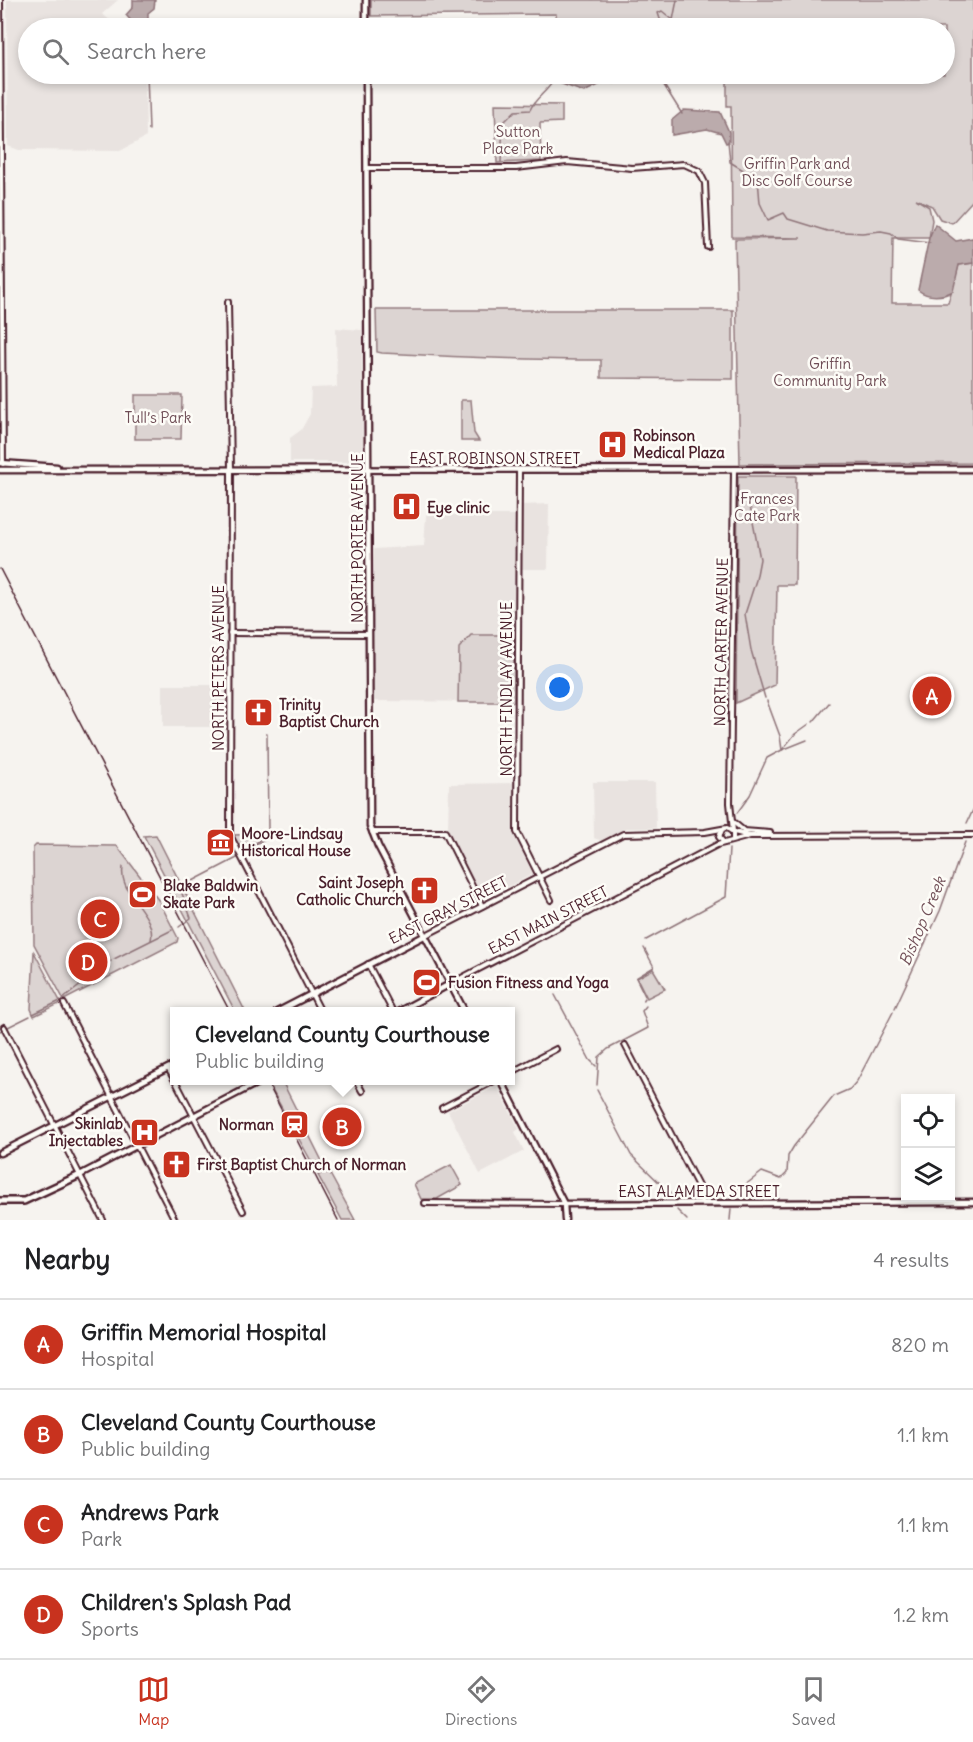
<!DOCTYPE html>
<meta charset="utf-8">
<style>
body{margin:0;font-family:Delius,sans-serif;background:#f2f2f2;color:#202124}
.controls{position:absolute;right:18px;bottom:18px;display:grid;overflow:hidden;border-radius:0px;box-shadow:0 3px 9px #0003}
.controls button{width:54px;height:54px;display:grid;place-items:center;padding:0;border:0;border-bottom:2px solid #e0e0e0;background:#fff;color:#202124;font:30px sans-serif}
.you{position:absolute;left:560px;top:688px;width:21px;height:21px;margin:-15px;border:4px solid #fff;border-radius:50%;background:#1a73e8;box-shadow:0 0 0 9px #1a73e833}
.badge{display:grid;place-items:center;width:39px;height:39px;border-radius:50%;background:#c8321e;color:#fff;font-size:20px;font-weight:700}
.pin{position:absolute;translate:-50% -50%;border:3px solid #fff;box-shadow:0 2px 6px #0006}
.popup{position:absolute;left:170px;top:1007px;width:345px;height:78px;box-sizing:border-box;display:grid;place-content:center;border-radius:0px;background:#fff;filter:drop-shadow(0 2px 4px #0005);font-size:20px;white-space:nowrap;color:#757577}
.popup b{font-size:22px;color:#202124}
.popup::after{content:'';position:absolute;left:50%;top:100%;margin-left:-12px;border:12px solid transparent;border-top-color:#fff}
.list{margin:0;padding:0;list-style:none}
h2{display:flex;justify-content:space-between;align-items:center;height:78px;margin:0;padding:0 24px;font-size:26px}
h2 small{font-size:20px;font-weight:400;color:#757577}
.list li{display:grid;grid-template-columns:39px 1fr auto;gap:18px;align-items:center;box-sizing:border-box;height:90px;padding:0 24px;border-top:2px solid #e0e0e0}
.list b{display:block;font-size:22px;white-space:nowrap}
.list p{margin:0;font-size:20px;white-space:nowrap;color:#757577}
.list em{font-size:20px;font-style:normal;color:#757577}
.icon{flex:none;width:33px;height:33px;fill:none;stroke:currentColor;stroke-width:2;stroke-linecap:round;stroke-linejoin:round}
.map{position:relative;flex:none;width:973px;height:1220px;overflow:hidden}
.search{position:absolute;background:#fff;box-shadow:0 3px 9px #0003;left:18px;right:18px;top:18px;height:66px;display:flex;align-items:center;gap:15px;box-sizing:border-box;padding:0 21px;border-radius:33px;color:#757577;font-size:22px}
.sheet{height:438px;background:#fff}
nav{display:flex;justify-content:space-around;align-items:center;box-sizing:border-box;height:84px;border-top:2px solid #e0e0e0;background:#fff;font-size:16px;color:#757577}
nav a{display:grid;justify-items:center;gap:3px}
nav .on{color:#c8321e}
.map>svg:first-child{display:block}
.built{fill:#e9e3e0}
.green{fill:#dcd4d2;stroke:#937a7e;stroke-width:1.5}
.water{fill:#bbabac;stroke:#8e7378;stroke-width:1.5}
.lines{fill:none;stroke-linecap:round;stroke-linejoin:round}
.stream{stroke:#8e7378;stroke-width:1.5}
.tertiary-casing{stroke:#4a1f2b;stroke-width:8}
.secondary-casing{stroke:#4a1f2b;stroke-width:9}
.primary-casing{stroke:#4a1f2b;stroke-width:10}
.tertiary{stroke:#fdfcf7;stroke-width:4}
.secondary{stroke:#fdfcf7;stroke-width:4.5}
.primary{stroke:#fdfcf7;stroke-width:5}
.rail{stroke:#4a1f2b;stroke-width:1.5}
.labels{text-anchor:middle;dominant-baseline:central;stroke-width:5;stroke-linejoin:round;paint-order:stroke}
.park-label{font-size:15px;fill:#6e4c55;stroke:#fdfcf7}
.poi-label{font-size:15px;font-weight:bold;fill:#4a1f2b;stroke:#fdfcf7;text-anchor:start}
.street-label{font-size:15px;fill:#4a1f2b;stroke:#fdfcf7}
.water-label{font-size:16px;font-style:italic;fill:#725058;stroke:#fdfcf7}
</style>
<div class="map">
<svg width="973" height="1220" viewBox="0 0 973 1220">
<rect width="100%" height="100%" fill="#f6f3ef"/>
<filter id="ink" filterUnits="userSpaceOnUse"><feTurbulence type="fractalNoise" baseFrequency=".0167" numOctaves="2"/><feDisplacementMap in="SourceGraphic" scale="12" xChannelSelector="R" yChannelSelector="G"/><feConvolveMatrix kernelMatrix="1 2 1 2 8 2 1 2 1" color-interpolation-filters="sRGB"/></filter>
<g filter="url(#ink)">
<g class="built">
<polygon points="7,0 118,0 102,14 120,28 28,28 28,74 145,74 146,137 120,151 19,150 8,146"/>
<polygon points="336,328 362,330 363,462 290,462 290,438 301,430 310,414 311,388 337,387"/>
<polygon points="549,504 548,569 519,569 520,505"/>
<polygon points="426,515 514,515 514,702 374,701 374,549 424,546"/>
<rect x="163" y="685" width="63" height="42"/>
<polygon points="593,782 655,782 656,828 626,828 602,841 594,838"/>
<polygon points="514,783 513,834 533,874 482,900 448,833 449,784"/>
<polygon points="497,1086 519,1129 515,1132 524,1151 480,1174 448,1111"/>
</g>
<g class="green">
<polygon points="371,0 973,0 973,200 952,223 940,219 932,206 916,199 929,207 932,220 929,238 893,238 892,303 948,303 959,265 973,263 973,463 740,464 735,239 801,238 732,237 731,106 727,106 727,74 944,74 944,28 557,28 556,14 371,16"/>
<polygon points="495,104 562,105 562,122 540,123 541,161 497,163"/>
<path d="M376 310H733V379L601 378V360C528 360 455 357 382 353L377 352Z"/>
<polygon points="135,395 182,395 181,439 135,439"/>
<polygon points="461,400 471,400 474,433 479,441 461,441"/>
<polygon points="738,476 796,476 795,585 777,585 775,685 736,703"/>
<polygon points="471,635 514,635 514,702 458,702 459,648"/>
<polygon points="271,834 271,837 240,851 233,835"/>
<polygon points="156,835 245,1011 235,1011 144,836"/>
<polygon points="36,845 117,846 159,901 178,938 177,942 64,1000 34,944 33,848"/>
<polygon points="34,952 61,1003 34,1016 31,1009"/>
<polygon points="653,969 665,989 647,998 637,978"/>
<polygon points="267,1081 282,1081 323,1163 320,1169 316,1170"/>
<polygon points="451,1165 462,1185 437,1199 421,1199 414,1184"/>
<polygon points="325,1172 330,1174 355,1220 342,1220 318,1175"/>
</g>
<g class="water">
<polygon points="133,0 155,0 154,8 148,13 148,26 145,28 133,23 126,15 133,7"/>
<polygon points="551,74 607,74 613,83 607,81 584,92 553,81"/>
<polygon points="684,110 720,112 729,132 729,142 726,143 721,133 707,129 672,135 672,120"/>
<path d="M935 224 956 241 973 238V263L959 265 953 291C943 297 928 298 918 290L929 238Z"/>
</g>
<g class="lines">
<g class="stream">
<polyline points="663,28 658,13 662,11 673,20 677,0"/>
<polyline points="147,74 149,130"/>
<polyline points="657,74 682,114"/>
<polyline points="728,141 730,162 758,179 760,203 768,220 784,213 788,219 827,231 862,233 881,231 891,233 898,239 930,243"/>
<path d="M501 162 503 123 515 111 530 110C535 98 547 92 553 81"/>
<polyline points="749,501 760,559 756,580 745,614 751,650 765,698"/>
<polyline points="767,701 780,736 782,750 807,740"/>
<polyline points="813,722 829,703"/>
<polyline points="267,733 268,830"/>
<polyline points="737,813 750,795 767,758 782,750 795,734 809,724"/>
<polyline points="967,823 973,810"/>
<polyline points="243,855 266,834"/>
<path d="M123 867C118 895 157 914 151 940"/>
<polyline points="185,885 239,857"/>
<polyline points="179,927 191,918 180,888"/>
<polyline points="646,940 726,897 729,849"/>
<polyline points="644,948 654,967 636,978 645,996"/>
<polyline points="114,959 172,930"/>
<polyline points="555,995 590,1060 596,1066"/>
<polyline points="63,999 111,961"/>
<polyline points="643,1001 645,998"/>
<polyline points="895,1008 940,911 965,842"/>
<polyline points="33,1014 60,1001"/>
<polyline points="0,1031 30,1016"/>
<polyline points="597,1085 599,1057 608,1049 648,1028 642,1011 646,1006"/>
<polyline points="597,1090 631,1155 675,1198"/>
<polyline points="737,1196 736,1192 762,1172 781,1179 787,1173 788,1156 794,1146 834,1096 850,1089 857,1081 893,1012"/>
<polyline points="677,1210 687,1220"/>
<polyline points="730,1220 731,1209"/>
</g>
<defs>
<g id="tertiary">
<polyline points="0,0 3,464"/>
<polyline points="367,168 516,168 567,162 632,168 684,164 699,171 705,183 708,247"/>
<polyline points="228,302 231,469 230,835 321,1012"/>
<polyline points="519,470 517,832 551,900"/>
<polyline points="230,633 369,634"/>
<polyline points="733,822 744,831 770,833"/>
<polyline points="722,830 719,837 724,843"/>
<polyline points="733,831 730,803 734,470"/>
<polyline points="372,832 445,832 482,906"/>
<polyline points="734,832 750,836 973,835"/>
<polyline points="426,935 623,834 705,832 727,828 733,832 733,840"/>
<polyline points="368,964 393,1012"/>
<polyline points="450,984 717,845 750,836"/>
<polyline points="64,1004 175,1220"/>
<polyline points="4,1027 103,1220"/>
<polyline points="625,1045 699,1188 702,1203"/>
<polyline points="168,1068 174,1079"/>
<polyline points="510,1073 556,1049"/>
<polyline points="175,1080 243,1211"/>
<polyline points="356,1080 362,1091"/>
<polyline points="442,1108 496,1080"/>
<polyline points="425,1203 564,1204"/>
</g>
<g id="secondary">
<polyline points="366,0 366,28"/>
<polyline points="366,74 370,826 378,846 465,1012"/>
<polyline points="0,463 57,467"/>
<polyline points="0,470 973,469"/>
<polyline points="277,1012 426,935"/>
<polyline points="398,1012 450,984"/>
<polyline points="501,1080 564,1204 565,1220"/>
<polyline points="0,1153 174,1065"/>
<polyline points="80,1175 263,1080"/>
<polyline points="564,1204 973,1202"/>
</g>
<polyline id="primary" points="0,1201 24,1201 80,1175"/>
</defs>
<use href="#tertiary" class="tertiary-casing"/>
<use href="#secondary" class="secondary-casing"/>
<use href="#primary" class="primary-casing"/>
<use href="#tertiary" class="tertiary"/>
<use href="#secondary" class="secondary"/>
<use href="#primary" class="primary"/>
<g class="rail">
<polyline points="0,569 230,1012"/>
<polyline points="266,1080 338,1220"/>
</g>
</g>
</g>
<defs>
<symbol id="hospital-square" viewBox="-11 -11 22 22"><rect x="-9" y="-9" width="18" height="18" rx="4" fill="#c8321e" stroke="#fdfcf7"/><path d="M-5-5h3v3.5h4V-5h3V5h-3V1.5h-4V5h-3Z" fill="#fff"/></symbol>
<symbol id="church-square" viewBox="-11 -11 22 22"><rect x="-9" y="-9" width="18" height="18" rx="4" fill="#c8321e" stroke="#fdfcf7"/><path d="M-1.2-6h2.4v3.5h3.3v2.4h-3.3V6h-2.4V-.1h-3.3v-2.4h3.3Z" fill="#fff"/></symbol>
<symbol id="museum-square" viewBox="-11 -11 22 22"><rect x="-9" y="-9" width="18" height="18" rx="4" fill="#c8321e" stroke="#fdfcf7"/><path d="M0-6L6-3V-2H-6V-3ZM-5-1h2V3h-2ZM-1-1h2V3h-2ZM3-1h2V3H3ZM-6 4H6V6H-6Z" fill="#fff"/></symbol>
<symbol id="stadium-square" viewBox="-11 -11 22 22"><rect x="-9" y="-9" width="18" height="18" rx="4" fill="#c8321e" stroke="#fdfcf7"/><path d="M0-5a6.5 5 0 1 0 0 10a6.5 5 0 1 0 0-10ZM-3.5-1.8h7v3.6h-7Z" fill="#fff"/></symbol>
<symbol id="station-square" viewBox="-11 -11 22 22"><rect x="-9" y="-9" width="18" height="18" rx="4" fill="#c8321e" stroke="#fdfcf7"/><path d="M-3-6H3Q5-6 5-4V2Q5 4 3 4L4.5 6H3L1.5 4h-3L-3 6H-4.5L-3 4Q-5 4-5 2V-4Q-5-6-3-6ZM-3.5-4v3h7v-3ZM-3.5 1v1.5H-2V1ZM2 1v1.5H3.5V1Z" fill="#fff"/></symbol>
</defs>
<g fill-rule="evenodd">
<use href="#hospital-square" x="596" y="428" width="33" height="33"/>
<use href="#hospital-square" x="390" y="490" width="33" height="33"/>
<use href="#church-square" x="242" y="696" width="33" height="33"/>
<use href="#museum-square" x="204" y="826" width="33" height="33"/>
<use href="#church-square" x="408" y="874" width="33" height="33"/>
<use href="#stadium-square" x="126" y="878" width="33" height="33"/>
<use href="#stadium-square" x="410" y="966" width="33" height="33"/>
<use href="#station-square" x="278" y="1108" width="33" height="33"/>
<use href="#hospital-square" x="128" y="1116" width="33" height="33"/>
<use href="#church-square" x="160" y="1148" width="33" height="33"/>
</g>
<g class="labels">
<g class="park-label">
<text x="518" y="131">Sutton<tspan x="518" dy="17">Place Park</tspan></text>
<text x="797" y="163">Griffin Park and<tspan x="797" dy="17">Disc Golf Course</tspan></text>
<text x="830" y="363">Griffin<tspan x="830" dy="17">Community Park</tspan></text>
<text x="158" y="417">Tull’s Park</text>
<text x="767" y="498">Frances<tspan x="767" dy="17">Cate Park</tspan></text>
</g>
<g class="poi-label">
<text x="633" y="435">Robinson<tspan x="633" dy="17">Medical Plaza</tspan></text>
<text x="427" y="507">Eye clinic</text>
<text x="279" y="704">Trinity<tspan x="279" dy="17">Baptist Church</tspan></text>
<text x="241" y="833">Moore-Lindsay<tspan x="241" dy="17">Historical House</tspan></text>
<text x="404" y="882" text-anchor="end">Saint Joseph<tspan x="404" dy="17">Catholic Church</tspan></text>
<text x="163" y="885">Blake Baldwin<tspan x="163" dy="17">Skate Park</tspan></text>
<text x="448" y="982">Fusion Fitness and Yoga</text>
<text x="123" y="1123" text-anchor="end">Skinlab<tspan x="123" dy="17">Injectables</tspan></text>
<text x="274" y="1124" text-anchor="end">Norman</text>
<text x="197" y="1164">First Baptist Church of Norman</text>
</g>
<g class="street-label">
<text x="495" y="458">EAST ROBINSON STREET</text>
<text transform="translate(357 538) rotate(-90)">NORTH PORTER AVENUE</text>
<text transform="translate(721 642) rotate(-89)">NORTH CARTER AVENUE</text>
<text transform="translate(218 668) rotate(-90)">NORTH PETERS AVENUE</text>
<text transform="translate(506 689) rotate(-90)">NORTH FINDLAY AVENUE</text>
<text transform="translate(448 910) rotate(-27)">EAST GRAY STREET</text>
<text transform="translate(548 920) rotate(-27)">EAST MAIN STREET</text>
<text x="699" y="1191">EAST ALAMEDA STREET</text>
</g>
<g class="water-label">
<text transform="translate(922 921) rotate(-67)">Bishop Creek</text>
</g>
</g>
</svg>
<div class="controls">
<button><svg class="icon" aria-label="locate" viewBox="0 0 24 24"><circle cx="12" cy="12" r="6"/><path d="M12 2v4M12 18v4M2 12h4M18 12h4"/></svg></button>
<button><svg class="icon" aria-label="layers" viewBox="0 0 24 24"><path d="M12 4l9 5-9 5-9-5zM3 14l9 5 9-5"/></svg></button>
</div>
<div class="you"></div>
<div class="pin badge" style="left:932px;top:696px">A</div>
<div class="pin badge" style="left:342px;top:1127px">B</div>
<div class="popup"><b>Cleveland County Courthouse</b>Public building</div>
<div class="pin badge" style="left:100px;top:919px">C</div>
<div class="pin badge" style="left:88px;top:962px">D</div>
<div class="search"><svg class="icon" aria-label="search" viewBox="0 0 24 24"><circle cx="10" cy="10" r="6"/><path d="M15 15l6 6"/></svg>Search here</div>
</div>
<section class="sheet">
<h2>Nearby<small>4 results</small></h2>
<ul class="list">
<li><span class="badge">A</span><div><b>Griffin Memorial Hospital</b><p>Hospital</p></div><em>820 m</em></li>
<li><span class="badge">B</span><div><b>Cleveland County Courthouse</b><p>Public building</p></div><em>1.1 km</em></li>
<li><span class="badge">C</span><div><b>Andrews Park</b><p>Park</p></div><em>1.1 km</em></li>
<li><span class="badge">D</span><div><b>Children's Splash Pad</b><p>Sports</p></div><em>1.2 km</em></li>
</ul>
</section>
<nav>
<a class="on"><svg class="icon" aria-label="map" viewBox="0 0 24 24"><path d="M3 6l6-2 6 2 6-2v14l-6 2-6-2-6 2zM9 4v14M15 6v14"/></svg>Map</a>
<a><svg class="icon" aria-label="directions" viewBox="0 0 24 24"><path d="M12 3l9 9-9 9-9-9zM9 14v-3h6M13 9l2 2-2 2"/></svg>Directions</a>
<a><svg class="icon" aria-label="saved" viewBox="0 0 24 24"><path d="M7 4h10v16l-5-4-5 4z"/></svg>Saved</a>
</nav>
